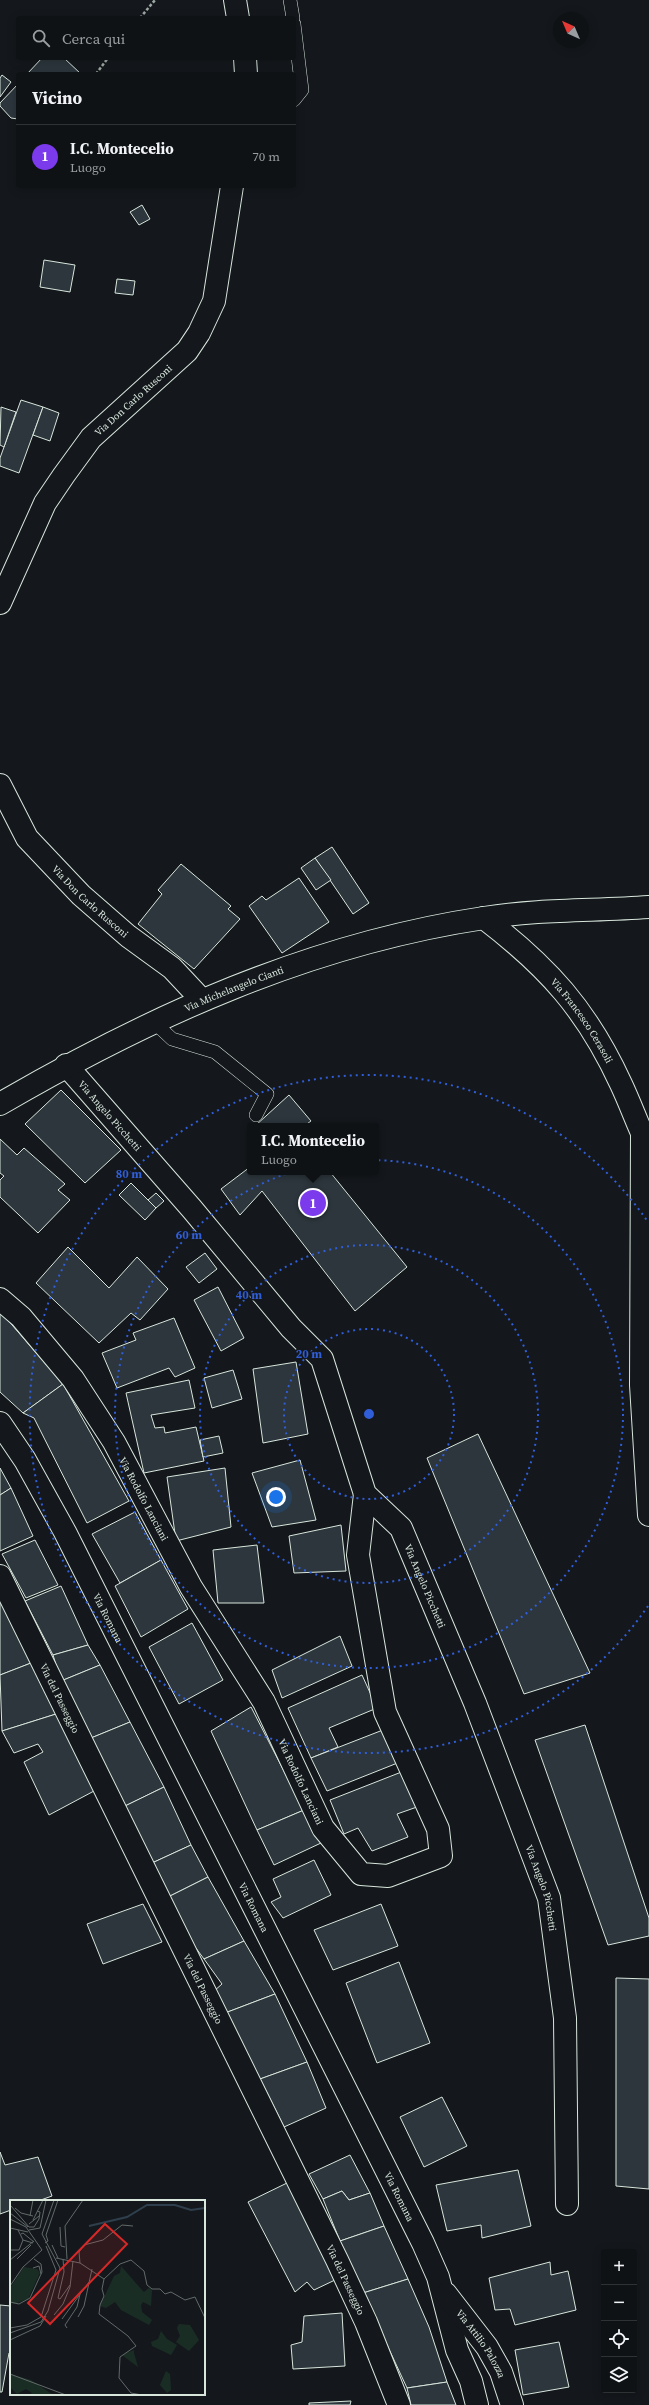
<!DOCTYPE html>
<html lang="it">
<meta charset="utf-8">
<style>
body{margin:0;font-family:"Source Serif 4",serif;background:#181b1e;color:#f1f3f6}
.controls{position:absolute;right:12px;bottom:12px;display:grid;overflow:hidden;border-radius:4px;box-shadow:0 2px 10px #0003}
.controls button{width:36px;height:36px;display:grid;place-items:center;padding:0;border:0;border-bottom:1px solid #2f3234;background:#0f1215;color:#f1f3f6;font:20px sans-serif}
.compass{position:absolute;left:553px;top:12px;width:36px;height:36px;border-radius:50%;background:#0f1215;box-shadow:0 2px 10px #0003;rotate:316deg}
.you{position:absolute;left:276px;top:1497px;width:14px;height:14px;margin:-10px;border:3px solid #fff;border-radius:50%;background:#1a73e8;box-shadow:0 0 0 6px #1a73e833}
.badge{display:grid;place-items:center;width:26px;height:26px;border-radius:50%;background:#7c3aed;color:#fff;font-size:13px;font-weight:700}
.pin{position:absolute;translate:-50% -50%;border:2px solid #fff;box-shadow:0 1px 4px #0006}
.popup{position:absolute;left:247px;top:1123px;width:132px;height:52px;box-sizing:border-box;display:grid;place-content:center;border-radius:4px;background:#0f1215;filter:drop-shadow(0 1px 3px #0005);font-size:13px;white-space:nowrap;color:#9b9ea0}
.popup b{font-size:15px;color:#f1f3f6}
.popup::after{content:'';position:absolute;left:50%;top:100%;margin-left:-8px;border:8px solid transparent;border-top-color:#0f1215}
.list{margin:0;padding:0;list-style:none}
h2{display:flex;justify-content:space-between;align-items:center;height:52px;margin:0;padding:0 16px;font-size:17px}
h2 small{font-size:13px;font-weight:400;color:#9b9ea0}
.list li{display:grid;grid-template-columns:26px 1fr auto;gap:12px;align-items:center;box-sizing:border-box;height:64px;padding:0 16px;border-top:1px solid #2f3234}
.list b{display:block;font-size:15px;white-space:nowrap}
.list p{margin:0;font-size:13px;white-space:nowrap;color:#9b9ea0}
.list em{font-size:13px;font-style:normal;color:#9b9ea0}
.icon{flex:none;width:22px;height:22px;fill:none;stroke:currentColor;stroke-width:2;stroke-linecap:round;stroke-linejoin:round}
.map{position:relative;flex:none;width:649px;height:2405px;overflow:hidden}
.search{position:absolute;background:#0f1215;box-shadow:0 2px 10px #0003;left:16px;top:16px;width:280px;height:44px;display:flex;align-items:center;gap:10px;box-sizing:border-box;padding:0 14px;border-radius:4px;color:#9b9ea0;font-size:15px}
.panel{position:absolute;background:#0f1215;box-shadow:0 2px 10px #0003;left:16px;top:72px;width:280px;height:116px;border-radius:4px}
.map>svg:first-child{display:block}
.building{fill:#2c363c;stroke:#d8e6dc}
.lines{fill:none;stroke-linecap:round;stroke-linejoin:round}
.lane-casing{stroke:#d8e6dc;stroke-width:14}
.street-casing{stroke:#d8e6dc;stroke-width:24}
.secondary-casing{stroke:#d8e6dc;stroke-width:24}
.path{stroke:#9da8a2;stroke-width:2.5;stroke-dasharray:3 2;stroke-linecap:butt}
.lane{stroke:#14181c;stroke-width:13}
.street{stroke:#14181c;stroke-width:22}
.secondary{stroke:#14181c;stroke-width:22}
.ring{fill:none;stroke:#305dd8;stroke-width:2;stroke-dasharray:2 4}
.labels{text-anchor:middle;dominant-baseline:central;stroke-width:3;stroke-linejoin:round;paint-order:stroke}
.street-label{font-size:10px;fill:#d8e6dc;stroke:#14181c}
.inset-river{fill:none;stroke:#2f3f4d;stroke-width:2}
.inset-road{fill:none;stroke:#626a69;stroke-width:1}
.view{fill:#d62828;fill-opacity:0.15;stroke:#d62828;stroke-width:2}
.inset-edge{fill:none;stroke:#d8e6dc;stroke-width:2}
.centre{fill:#305dd8;stroke:#14181c;stroke-width:2}
.ring-label{font-size:12px;text-anchor:middle;font-weight:bold;fill:#305dd8;stroke:#14181c;stroke-width:3;stroke-linejoin:round;paint-order:stroke}
</style>
<div class="map">
<svg width="649" height="2405" viewBox="0 0 649 2405">
<rect width="100%" height="100%" fill="#14181c"/>
<g class="building">
<polygon points="42,58 64,58 81,74 27,74"/>
<polygon points="2,75 11,82 0,97 0,78"/>
<polygon points="18,84 18,119 11,118 0,106 0,103"/>
<polygon points="142,205 150,219 139,225 130,212"/>
<polygon points="44,260 75,265 70,292 40,287"/>
<polygon points="117,279 135,281 133,295 115,293"/>
<polygon points="21,400 43,407 19,473 0,466 0,458"/>
<polygon points="1,407 16,412 4,447 0,445"/>
<polygon points="43,407 59,413 50,441 33,435"/>
<polygon points="332,847 369,903 353,914 315,858"/>
<polygon points="315,858 331,880 316,890 301,868"/>
<polygon points="181,864 231,906 228,909 240,919 194,969 138,924 162,894 158,890"/>
<polygon points="299,878 329,922 282,953 249,906 262,896 266,900"/>
<polygon points="61,1090 121,1150 85,1183 25,1124"/>
<polygon points="289,1095 311,1121 304,1126 255,1126"/>
<polygon points="0,1139 17,1155 24,1148 65,1184 58,1190 70,1200 38,1233 0,1197 0,1180 4,1176 0,1173"/>
<polygon points="250,1167 250,1172 330,1172 407,1267 355,1311 262,1191 240,1215 221,1189"/>
<polygon points="131,1183 156,1208 145,1220 119,1195"/>
<polygon points="156,1193 164,1201 156,1208 148,1200"/>
<polygon points="68,1247 109,1288 137,1257 168,1289 140,1320 131,1313 99,1343 36,1283"/>
<polygon points="205,1253 217,1269 199,1283 186,1267"/>
<polygon points="218,1287 244,1338 221,1351 194,1300"/>
<polygon points="0,1311 63,1384 23,1413 0,1392"/>
<polygon points="174,1318 195,1368 175,1377 169,1368 117,1388 102,1353 136,1340 133,1333"/>
<polygon points="296,1362 308,1434 263,1443 253,1369"/>
<polygon points="233,1370 242,1399 212,1408 204,1378"/>
<polygon points="189,1380 195,1408 151,1415 155,1428 164,1427 165,1433 196,1427 204,1461 144,1473 126,1393"/>
<polygon points="63,1384 129,1501 87,1523 34,1418 23,1413"/>
<polygon points="478,1434 590,1673 524,1694 427,1458"/>
<polygon points="219,1436 223,1453 203,1457 200,1440"/>
<polygon points="300,1460 316,1520 272,1527 252,1473"/>
<polygon points="0,1468 11,1488 0,1495"/>
<polygon points="225,1468 231,1527 176,1541 167,1477"/>
<polygon points="11,1488 33,1536 0,1551 0,1495"/>
<polygon points="135,1512 161,1560 120,1583 92,1534"/>
<polygon points="341,1525 346,1571 294,1573 289,1536"/>
<polygon points="35,1540 58,1585 26,1598 2,1554"/>
<polygon points="257,1545 264,1603 218,1603 213,1550"/>
<polygon points="161,1560 188,1609 141,1637 115,1586"/>
<polygon points="61,1586 88,1645 53,1655 25,1601"/>
<polygon points="0,1599 31,1663 0,1675"/>
<polygon points="192,1623 223,1680 179,1704 149,1647"/>
<polygon points="340,1636 352,1666 282,1698 272,1670"/>
<polygon points="88,1645 100,1665 61,1681 53,1655"/>
<polygon points="31,1663 56,1714 2,1731 0,1675"/>
<polygon points="100,1665 130,1722 91,1738 61,1681"/>
<polygon points="362,1675 377,1708 329,1728 338,1747 311,1758 288,1708"/>
<polygon points="251,1707 304,1810 257,1830 211,1731"/>
<polygon points="56,1714 94,1791 49,1815 24,1762 43,1752 38,1744 14,1753 2,1731"/>
<polygon points="130,1722 164,1787 125,1806 91,1738"/>
<polygon points="585,1725 649,1918 649,1936 608,1945 535,1740"/>
<polygon points="388,1728 400,1762 327,1791 311,1758"/>
<polygon points="404,1771 417,1807 397,1814 408,1837 372,1851 358,1828 344,1834 330,1800"/>
<polygon points="164,1787 191,1845 152,1863 125,1806"/>
<polygon points="304,1810 321,1843 274,1865 257,1830"/>
<polygon points="191,1845 208,1877 168,1897 152,1863"/>
<polygon points="314,1860 331,1895 283,1918 271,1902 281,1897 273,1879"/>
<polygon points="208,1877 244,1941 204,1959 184,1932 168,1897"/>
<polygon points="143,1904 162,1942 103,1964 87,1924"/>
<polygon points="381,1904 398,1946 333,1970 314,1930"/>
<polygon points="244,1941 275,1994 225,2013 214,1991 222,1984 204,1959"/>
<polygon points="399,1962 430,2043 377,2063 346,1983"/>
<polygon points="616,1978 649,1979 649,2189 616,2186"/>
<polygon points="275,1994 307,2062 260,2079 225,2013"/>
<polygon points="307,2062 326,2108 284,2127 260,2079"/>
<polygon points="442,2097 467,2146 424,2167 400,2117"/>
<polygon points="0,2152 5,2165 38,2157 52,2196 38,2201 11,2201 11,2210 0,2214"/>
<polygon points="350,2155 370,2193 349,2200 342,2191 323,2199 309,2174"/>
<polygon points="518,2170 531,2226 482,2238 481,2225 447,2231 436,2185"/>
<polygon points="287,2183 335,2280 314,2290 307,2282 295,2292 248,2202"/>
<polygon points="342,2191 349,2200 370,2193 384,2226 340,2241 323,2199"/>
<polygon points="384,2226 408,2279 363,2293 340,2241"/>
<polygon points="550,2262 551,2275 568,2271 576,2310 515,2325 510,2309 495,2310 489,2278"/>
<polygon points="408,2279 429,2327 447,2382 407,2388 363,2293"/>
<polygon points="0,2305 11,2306 11,2353 9,2353 2,2392 0,2392"/>
<polygon points="342,2313 345,2366 293,2369 291,2345 302,2342 304,2316"/>
<polygon points="559,2342 569,2387 523,2395 515,2350"/>
<polygon points="447,2382 456,2405 411,2405 407,2388"/>
<polygon points="351,2401 350,2405 309,2405 309,2403"/>
</g>
<g class="lines">
<defs>
<g id="lane">
<polyline points="290,0 293,18"/>
<polyline points="294,24 302,90 294,100"/>
<polyline points="154,1022 172,1039 215,1052 267,1094 256,1115"/>
</g>
<g id="street">
<polyline points="235,0 238,18"/>
<polyline points="245,58 246,74"/>
<path id="s1" d="M0 603 45 503 64 475 91 438 187 351 199 333 214 301 232 186"/>
<path id="s2" d="M0 785 27 838 81 895 128 936 172 968 201 999"/>
<path id="s3" d="M484 918C548 967 587 1010 621 1084 631 1105 638 1126 648 1146"/>
<path id="s4" d="M66 1065 192 1209 291 1328 322 1359 365 1494 401 1528 475 1703 549 1898 565 2018 567 2204"/>
<path id="s5" d="M0 1104C151 1016 310 944 484 918 539 909 594 911 649 907"/>
<polyline points="642,1133 641,1385 649,1515"/>
<path id="s6" d="M0 1299 21 1317 73 1379 114 1442 191 1587 264 1702 323 1828 361 1874 388 1876 441 1856 438 1829 385 1712 358 1555 365 1494"/>
<path id="s7" d="M0 1576 337 2260 366 2322 399 2405"/>
</g>
<g id="secondary">
<path id="s8" d="M0 1423 25 1460 65 1532 423 2243 438 2277 457 2350 471 2381 477 2405"/>
<path id="s9" d="M446 2294 487 2347 501 2372 512 2405"/>
</g>
</defs>
<use href="#lane" class="lane-casing"/>
<use href="#street" class="street-casing"/>
<use href="#secondary" class="secondary-casing"/>
<g class="path">
<polyline points="140,18 155,0"/>
<polyline points="96,74 108,58"/>
</g>
<use href="#lane" class="lane"/>
<use href="#street" class="street"/>
<use href="#secondary" class="secondary"/>
</g>
<g class="ring">
<circle cx="369" cy="1414" r="85"/>
<circle cx="369" cy="1414" r="169"/>
<circle cx="369" cy="1414" r="254"/>
<path d="M648 1606A339 339 0 1 1 648 1222"/>
</g>
<g class="labels">
<g class="street-label">
<text stroke="none"><textPath href="#s1" startOffset="246">Via Don Carlo Rusconi</textPath></text>
<text stroke="none"><textPath href="#s2" startOffset="149">Via Don Carlo Rusconi</textPath></text>
<text stroke="none"><textPath href="#s5" startOffset="261">Via Michelangelo Cianti</textPath></text>
<text stroke="none"><textPath href="#s3" startOffset="143">Via Francesco Cerasoli</textPath></text>
<text stroke="none"><textPath href="#s4" startOffset="67">Via Angelo Picchetti</textPath></text>
<text stroke="none"><textPath href="#s6" startOffset="248">Via Rodolfo Lanciani</textPath></text>
<text stroke="none"><textPath href="#s4" startOffset="644">Via Angelo Picchetti</textPath></text>
<text stroke="none"><textPath href="#s8" startOffset="223">Via Romana</textPath></text>
<text stroke="none"><textPath href="#s7" startOffset="136">Via del Passeggio</textPath></text>
<text stroke="none"><textPath href="#s6" startOffset="572">Via Rodolfo Lanciani</textPath></text>
<text stroke="none"><textPath href="#s4" startOffset="968">Via Angelo Picchetti</textPath></text>
<text stroke="none"><textPath href="#s8" startOffset="547">Via Romana</textPath></text>
<text stroke="none"><textPath href="#s7" startOffset="460">Via del Passeggio</textPath></text>
<text stroke="none"><textPath href="#s8" startOffset="871">Via Romana</textPath></text>
<text stroke="none"><textPath href="#s7" startOffset="784">Via del Passeggio</textPath></text>
<text stroke="none"><textPath href="#s9" startOffset="61">Via Attilio Palozza</textPath></text>
</g>
</g>
<g transform="translate(10 2200)">
<rect width="195" height="195" fill="#14181c"/>
<path d="M111 66 131 89 134 92 139 88 142 90 141 106 133 102 131 105 132 112 142 120 139 125 111 110 105 102 96 108 90 106 104 76 110 73ZM14 67 27 69 30 73 18 99 4 104 0 101V88ZM169 124 180 125 189 140 179 151 166 142 170 136 167 128ZM151 131 157 139 167 145 161 155 142 146 141 142 148 139ZM124 150V153L128 167 112 155ZM156 171 160 174 161 190 157 193 150 185ZM0 174 21 180 43 195H19L22 193 16 189 7 194 0 187Z" fill="#1a2d24"/>
<path class="inset-river" d="M79 26 117 17 137 5H165L181 10 195 8"/>
<path class="inset-road" d="M1 6 19 27M5 8 11 13 23 16M0 13 18 27M20 16 23 0M0 19 16 27 32 50 13 67 0 86M23 20 33 0M19 24 29 16M19 27H24L29 19 30 12 27 11M50 27 51 46 55 47M0 28 18 32M8 30 13 40 23 43M19 30 30 28 36 0M11 34 13 33 24 42M35 43 38 41 36 35 48 0M42 45 48 58M0 50H9L13 40M46 58 70 63 94 79M7 59 21 45M53 59 54 72 48 98 50 99 60 85M57 59 55 26 73 0M0 60 24 41M70 63 69 52 74 45 93 40 112 25 123 26M23 68 29 66 31 74M0 102 9 104 20 98 32 72 31 64 24 59M44 115 53 104 60 87 63 61M68 117 74 106 82 69M52 119 79 82M0 128 17 125 31 117 46 70 36 46M57 128 55 125 67 107 70 94M0 133 31 122 38 111 50 68 32 34 44 0M0 140 30 126 36 116M0 174 56 195M132 195 121 193 109 178 110 157 126 146 118 136 89 114 90 105 94 96 92 89 94 79 110 64 121 60 134 71 137 85 142 89H150L155 94 161 92 175 100 185 97 195 118"/>
<path class="view" d="M95 24 117 44 40 124 18 103Z"/>
<rect width="195" height="195" class="inset-edge"/>
</g>
<circle cx="369" cy="1414" r="6" class="centre"/>
<g class="ring-label">
<text x="129" y="1178">80 m</text>
<text x="189" y="1239">60 m</text>
<text x="249" y="1299">40 m</text>
<text x="309" y="1358">20 m</text>
</g>
</svg>
<div class="controls">
<button>+</button>
<button>−</button>
<button><svg class="icon" aria-label="locate" viewBox="0 0 24 24"><circle cx="12" cy="12" r="6"/><path d="M12 2v4M12 18v4M2 12h4M18 12h4"/></svg></button>
<button><svg class="icon" aria-label="layers" viewBox="0 0 24 24"><path d="M12 4l9 5-9 5-9-5zM3 14l9 5 9-5"/></svg></button>
</div>
<svg class="compass" viewBox="-18 -18 36 36"><path d="M0-13l5 13h-10z" fill="#e53935"/><path d="M0 13l5-13h-10z" fill="#9b9ea0"/></svg>
<div class="you"></div>
<div class="pin badge" style="left:313px;top:1203px">1</div>
<div class="popup"><b>I.C. Montecelio</b>Luogo</div>
<div class="search"><svg class="icon" aria-label="search" viewBox="0 0 24 24"><circle cx="10" cy="10" r="6"/><path d="M15 15l6 6"/></svg>Cerca qui</div>
<section class="panel">
<h2>Vicino<small></small></h2>
<ul class="list">
<li><span class="badge">1</span><div><b>I.C. Montecelio</b><p>Luogo</p></div><em>70 m</em></li>
</ul>
</section>
</div>
